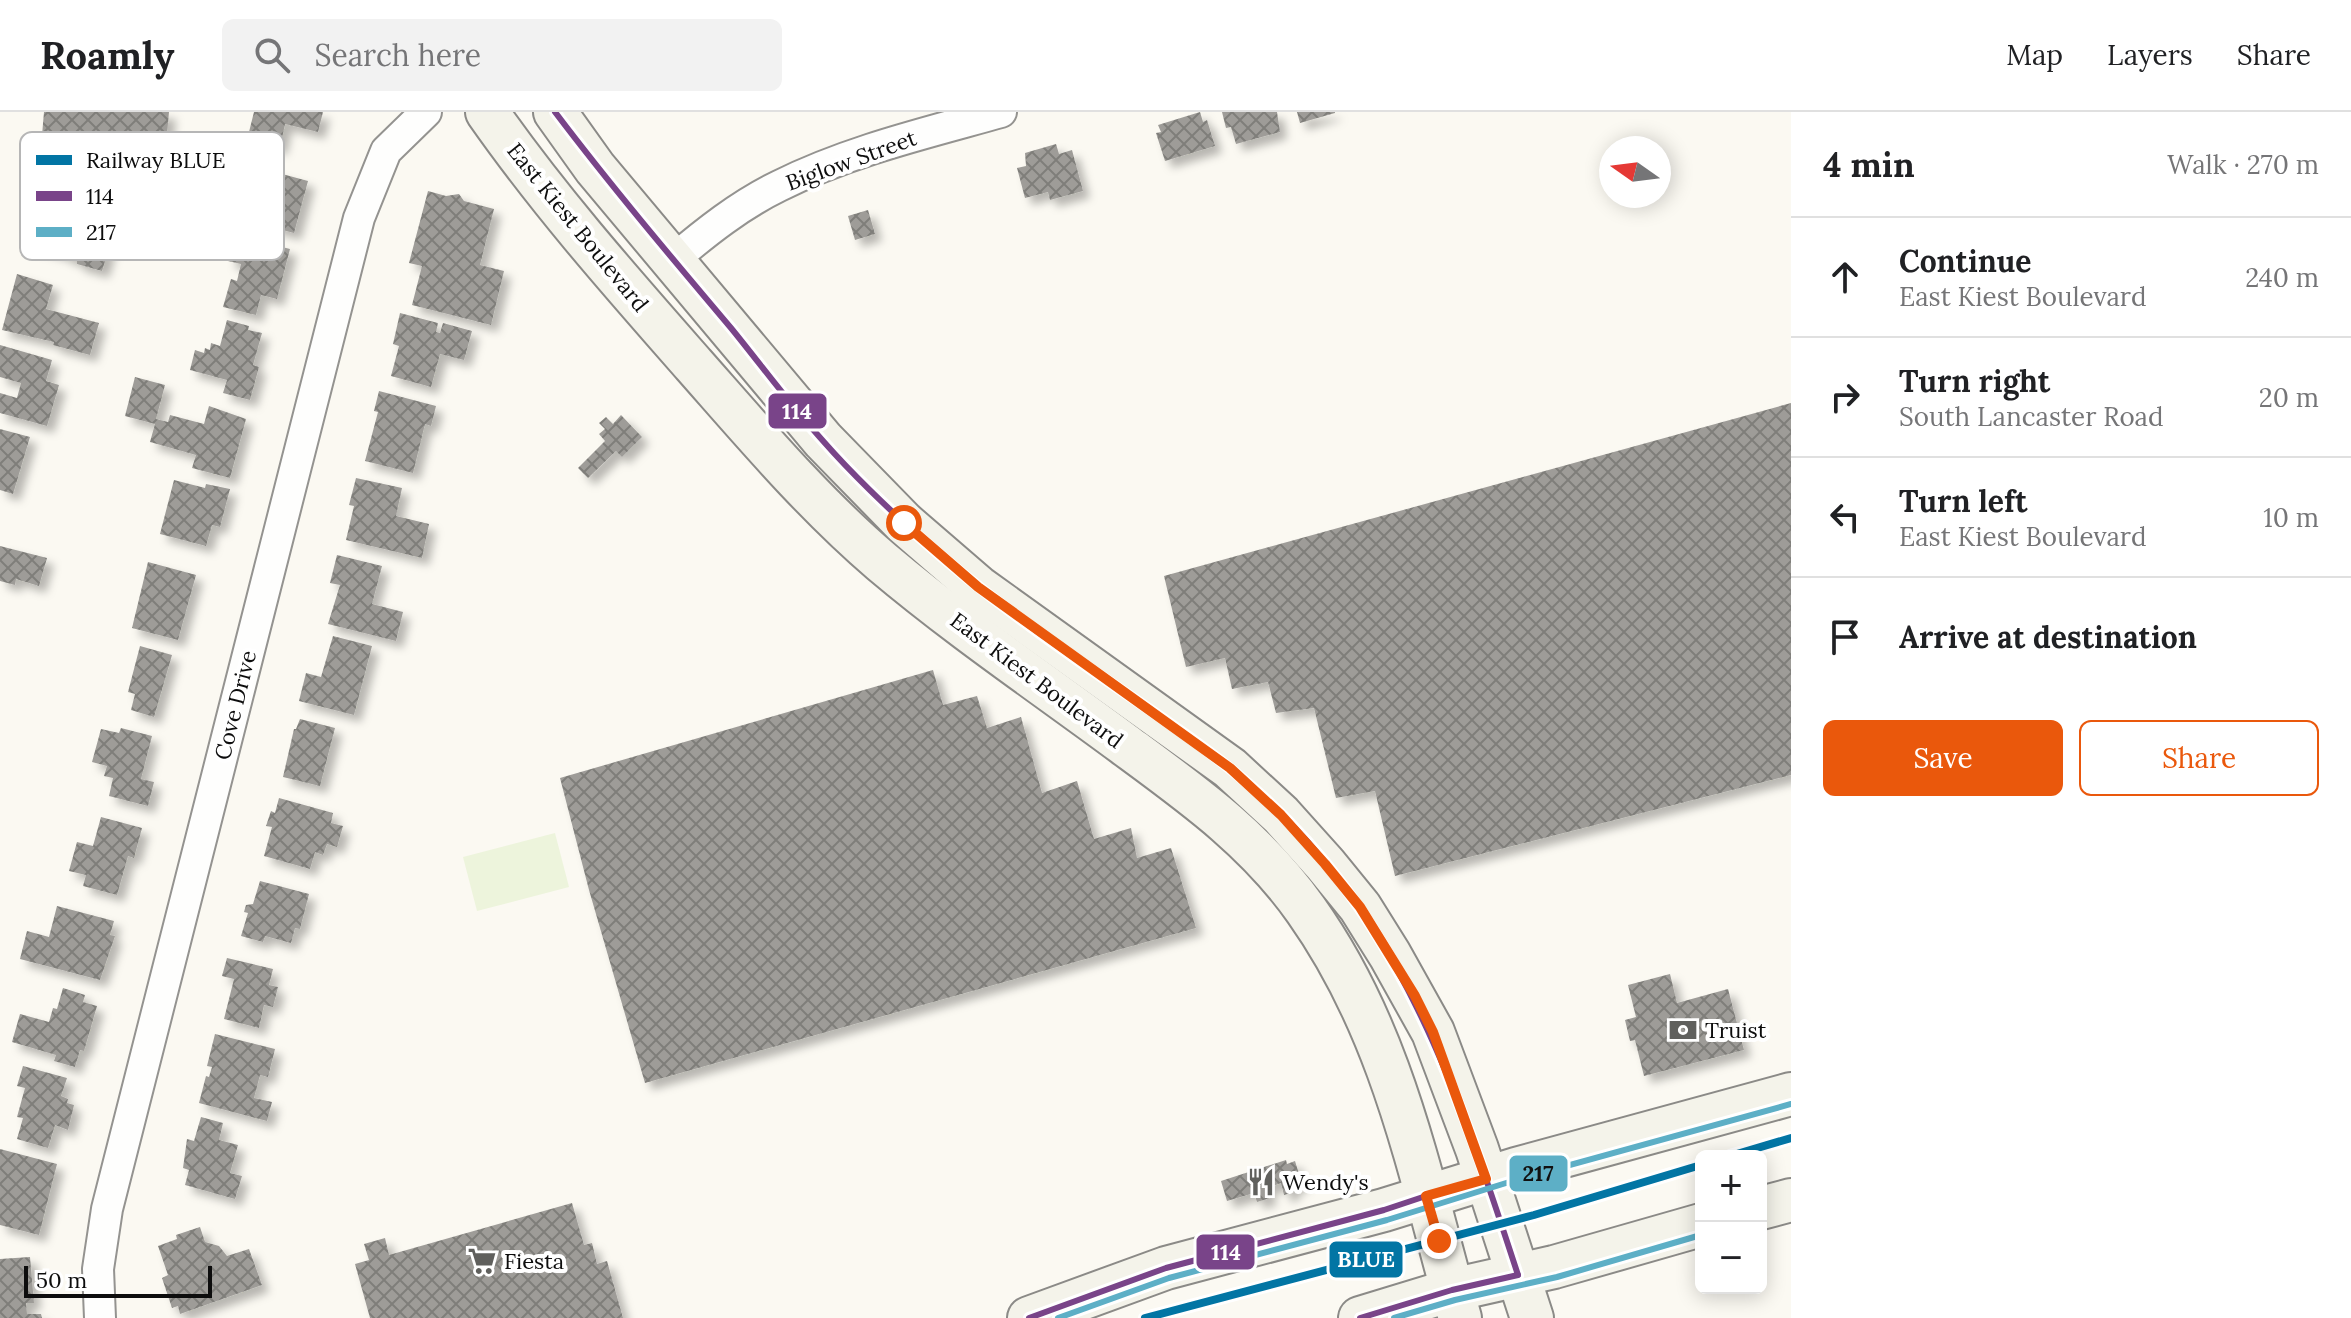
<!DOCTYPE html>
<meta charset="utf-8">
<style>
body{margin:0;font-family:Lora,serif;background:#f2f2f2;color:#202124}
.controls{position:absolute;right:24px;bottom:24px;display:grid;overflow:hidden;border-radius:12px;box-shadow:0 4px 20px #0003}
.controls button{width:72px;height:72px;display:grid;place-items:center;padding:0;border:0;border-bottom:2px solid #e0e0e0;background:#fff;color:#202124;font:40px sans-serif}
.compass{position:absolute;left:1599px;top:24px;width:72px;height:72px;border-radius:50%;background:#fff;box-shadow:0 4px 20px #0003;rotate:284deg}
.scale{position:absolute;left:24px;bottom:20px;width:188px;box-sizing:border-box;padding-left:8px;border:4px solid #0d0d0d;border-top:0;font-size:22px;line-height:28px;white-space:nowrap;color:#0d0d0d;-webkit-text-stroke:6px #fff;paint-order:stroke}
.stop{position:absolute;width:24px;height:24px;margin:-18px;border:6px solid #ea580c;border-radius:50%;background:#fff}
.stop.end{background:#ea580c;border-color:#fff;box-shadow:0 2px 8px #0008}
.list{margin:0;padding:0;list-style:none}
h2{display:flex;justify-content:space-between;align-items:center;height:104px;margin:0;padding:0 32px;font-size:34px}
h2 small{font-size:26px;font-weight:400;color:#757577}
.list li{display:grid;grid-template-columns:52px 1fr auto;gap:24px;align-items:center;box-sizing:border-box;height:120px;padding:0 32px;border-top:2px solid #e0e0e0}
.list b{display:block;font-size:30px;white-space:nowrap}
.list p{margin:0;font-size:26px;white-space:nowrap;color:#757577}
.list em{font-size:26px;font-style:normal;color:#757577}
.actions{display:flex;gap:16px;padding:24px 32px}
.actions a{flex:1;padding:18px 0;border:2px solid #ea580c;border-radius:12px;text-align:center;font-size:28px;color:#ea580c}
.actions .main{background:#ea580c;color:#fff}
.icon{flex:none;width:44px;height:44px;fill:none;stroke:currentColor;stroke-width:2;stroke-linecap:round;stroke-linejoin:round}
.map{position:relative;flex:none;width:1791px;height:1206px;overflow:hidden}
header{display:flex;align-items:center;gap:48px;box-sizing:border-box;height:112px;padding:0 40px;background:#fff;border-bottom:2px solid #e0e0e0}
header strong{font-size:38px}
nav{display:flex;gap:44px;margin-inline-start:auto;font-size:28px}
.search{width:560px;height:72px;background:#f2f2f2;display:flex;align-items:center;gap:20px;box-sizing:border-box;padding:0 28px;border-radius:12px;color:#757577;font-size:30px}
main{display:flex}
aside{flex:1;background:#fff}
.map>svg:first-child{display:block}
.pitch{fill:#edf4dc}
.building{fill:url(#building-cross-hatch);filter:url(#shadow)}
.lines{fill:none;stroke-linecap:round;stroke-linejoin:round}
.street-casing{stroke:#949390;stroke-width:34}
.secondary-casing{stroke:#8b8a87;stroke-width:46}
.street{stroke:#fefefd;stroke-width:30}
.secondary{stroke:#f4f3ea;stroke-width:42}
.bus-1-casing{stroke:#fff;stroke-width:12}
.bus-2-casing{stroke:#fff;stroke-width:12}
.bus-1{stroke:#794489;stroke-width:6}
.bus-2{stroke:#5dafc6;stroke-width:6}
.rail-1-casing{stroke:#fff;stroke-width:14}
.rail-1{stroke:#0275a4;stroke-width:8}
.route{stroke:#ea580c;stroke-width:10}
.labels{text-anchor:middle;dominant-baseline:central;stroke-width:8;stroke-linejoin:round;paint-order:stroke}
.street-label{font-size:22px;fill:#0d0d0d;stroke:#fff}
.poi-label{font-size:22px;fill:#0d0d0d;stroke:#fff;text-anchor:start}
.key{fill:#fff;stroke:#b6b6b6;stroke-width:2}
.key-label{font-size:22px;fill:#0d0d0d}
.line-badge{stroke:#fff;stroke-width:3}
.badge-label{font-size:22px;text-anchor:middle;font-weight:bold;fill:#fff}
.pale-badge-label{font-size:22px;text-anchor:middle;font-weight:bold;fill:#111}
</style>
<header>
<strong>Roamly</strong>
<div class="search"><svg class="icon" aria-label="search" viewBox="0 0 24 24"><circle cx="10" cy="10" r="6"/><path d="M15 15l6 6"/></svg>Search here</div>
<nav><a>Map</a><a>Layers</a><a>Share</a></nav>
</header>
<main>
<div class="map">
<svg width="1791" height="1206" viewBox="0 0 1791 1206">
<defs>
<pattern id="building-cross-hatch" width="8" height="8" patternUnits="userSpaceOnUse" patternTransform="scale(2)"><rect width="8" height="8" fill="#9e9c98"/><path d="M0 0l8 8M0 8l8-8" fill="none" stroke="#7f7e7a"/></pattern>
<filter id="shadow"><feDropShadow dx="7" dy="7" stdDeviation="4" flood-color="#0004"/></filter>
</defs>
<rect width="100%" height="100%" fill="#fbf9f2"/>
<polygon class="pitch" points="555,721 569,775 477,799 463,745"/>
<g class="building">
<polygon points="44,0 169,0 167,22 146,20 141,68 48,59 50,36 41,35"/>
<polygon points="254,0 323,0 318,20 285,12 280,36 247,28"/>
<polygon points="1200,0 1203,10 1207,8 1215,34 1165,49 1156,21 1161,20 1158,13"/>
<polygon points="1222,0 1277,0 1280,20 1236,32 1231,15 1226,16"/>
<polygon points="1297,0 1335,0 1335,1 1300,11"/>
<polygon points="1056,32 1059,42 1072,38 1083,79 1050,88 1048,80 1025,86 1017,56 1026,54 1025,41"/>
<polygon points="260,56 308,69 294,121 244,108 242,115 207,105 221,61 256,71"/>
<polygon points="428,79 446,84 459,82 464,89 494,97 480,153 504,159 491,213 412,193 422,154 409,151"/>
<polygon points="37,83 82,95 76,116 84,118 81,128 109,136 102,159 77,152 77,148 65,145 66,143 24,131"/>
<polygon points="868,98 875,122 855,128 848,104"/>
<polygon points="235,123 290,137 277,187 261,183 256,203 223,195 231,167 237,169 241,152 228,149"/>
<polygon points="17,162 53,173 46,197 99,211 90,243 53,233 54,230 2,218"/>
<polygon points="400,201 438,211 436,220 440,221 443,211 472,219 464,248 440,242 431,275 391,264 399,234 393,232"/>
<polygon points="227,208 249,214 248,218 262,221 253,253 259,255 250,288 223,281 227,268 190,258 195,238 204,241 205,236 210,238 211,231 220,234"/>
<polygon points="0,233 52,248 46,269 59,273 47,314 0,301 0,281 17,286 21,271 0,265"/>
<polygon points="135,265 165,273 156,307 168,310 170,303 204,312 209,294 246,307 230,366 192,356 196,343 150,330 155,312 125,304"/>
<polygon points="379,279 436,294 431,314 425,312 413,361 365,349 378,300 374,299"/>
<polygon points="1791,291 1791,663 1395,764 1375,679 1336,686 1314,596 1276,601 1268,570 1232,577 1225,546 1186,555 1164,464"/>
<polygon points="621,303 642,325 622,345 616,339 588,366 578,356 605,329 599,322 605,317 599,311 606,305 613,312"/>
<polygon points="0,317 30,325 13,382 0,378"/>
<polygon points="356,366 402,376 396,404 429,412 422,446 346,428 354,394 349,393"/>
<polygon points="174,368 205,376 206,372 230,377 220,415 212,413 206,434 160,422"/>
<polygon points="0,434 47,446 39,474 16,467 15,473 0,469"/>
<polygon points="337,443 382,454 372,492 403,500 396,529 328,512 340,473 330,471"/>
<polygon points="148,450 196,463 178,528 132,516"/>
<polygon points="333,524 372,534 354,603 299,589 306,561 321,565"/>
<polygon points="140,534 172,543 154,605 131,598 135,582 128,580"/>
<polygon points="933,558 943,593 977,584 987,616 1021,605 1042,681 1077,669 1094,727 1131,716 1137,746 1171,736 1196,816 645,971 589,778 560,666"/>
<polygon points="300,607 335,616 320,674 283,665 294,617 296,617"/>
<polygon points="121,616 152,624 141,667 154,670 148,694 109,684 113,666 104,664 107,654 92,650 101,617 119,621"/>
<polygon points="279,686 333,701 331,711 343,714 337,735 327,732 323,743 315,740 310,757 264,744 272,715 266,714 271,699 275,701"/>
<polygon points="101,705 142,716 134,746 128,744 117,783 83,774 86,763 69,759 77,730 93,734"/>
<polygon points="260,769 309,782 300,817 295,816 291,831 265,824 263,830 241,824 248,801 244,800 246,793 253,792"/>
<polygon points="57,794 114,809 110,823 115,824 100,868 20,847 27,819 49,825"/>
<polygon points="227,846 273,857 269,873 278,875 273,895 264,893 259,916 224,907 234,867 222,864"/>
<polygon points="1670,862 1677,891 1728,877 1744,938 1644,964 1635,928 1630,929 1625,908 1636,905 1628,873"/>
<polygon points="63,876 85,883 83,890 97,894 84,939 80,938 75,955 54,949 56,943 12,930 20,902 49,910 53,896 57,897"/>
<polygon points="215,922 275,937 268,965 260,963 254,986 272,990 267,1009 199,991 206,964 209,965 212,955 207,954"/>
<polygon points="23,954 67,966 61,984 68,987 67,991 74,993 68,1018 55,1013 48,1036 17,1027 23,1006 17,1005 25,976 17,974"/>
<polygon points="201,1005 223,1011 219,1028 238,1033 230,1061 242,1064 235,1087 185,1073 189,1058 183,1056 187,1027 194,1029"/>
<polygon points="0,1037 57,1052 39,1123 0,1113"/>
<polygon points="1286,1048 1287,1052 1295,1049 1302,1072 1292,1075 1294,1080 1284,1083 1281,1071 1267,1076 1270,1086 1257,1090 1254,1081 1227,1089 1221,1069"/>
<polygon points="572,1091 584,1133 592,1131 597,1152 607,1149 623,1206 370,1206 355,1152 369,1148 364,1132 385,1126 389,1143"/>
<polygon points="200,1115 205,1130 219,1134 227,1144 249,1137 262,1173 180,1202 178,1194 172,1196 162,1166 168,1163 158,1134 177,1127 176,1123"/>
<polygon points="30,1145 34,1191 26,1191 27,1202 41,1202 42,1206 0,1206 0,1147"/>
</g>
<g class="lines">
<defs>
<g id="street">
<path d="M673 148C706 120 740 93 779 74 849 39 926 21 1001 0"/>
<polyline points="100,1206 98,1157 107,1097 359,106 386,39 426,0"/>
</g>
<g id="secondary">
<path d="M487 0C550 90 622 171 694 253 754 321 813 391 882 450 959 515 1043 572 1124 632 1192 682 1257 728 1306 798 1394 922 1419 1062 1460 1206"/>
<polyline points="555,0 595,56 823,328 904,411 978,475 1230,656 1281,703 1325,752 1360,795 1390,843 1433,920 1477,1037 1532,1206"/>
<polyline points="1761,1096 1791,1088"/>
<polyline points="1029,1206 1166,1156 1384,1098 1516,1057 1791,982"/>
<polyline points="1360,1206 1452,1178 1554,1155 1701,1113"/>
</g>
</defs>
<use href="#street" class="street-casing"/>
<use href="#secondary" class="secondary-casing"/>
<use href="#street" class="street"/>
<use href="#secondary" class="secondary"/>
<defs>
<g id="bus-1">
<path d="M555 0C611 74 671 145 731 216 762 254 791 294 824 330 853 363 885 393 917 423 965 466 1016 505 1069 542 1128 584 1190 622 1245 669 1399 798 1458 979 1518 1163"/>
<polyline points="1029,1206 1166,1156 1384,1098 1426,1084"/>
<polyline points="1360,1206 1452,1178 1518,1163"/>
</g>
<g id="bus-2">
<polyline points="1058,1206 1169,1166 1387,1108 1519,1067 1791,992"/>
<polyline points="1394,1206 1455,1188 1557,1165 1701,1123"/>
</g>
</defs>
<use href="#bus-1" class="bus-1-casing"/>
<use href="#bus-2" class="bus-2-casing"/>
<use href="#bus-1" class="bus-1"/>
<use href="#bus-2" class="bus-2"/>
<defs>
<g id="rail-1">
<polyline points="1730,1044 1791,1026"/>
<polyline points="1145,1206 1534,1103 1701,1053"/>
</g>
</defs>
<use href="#rail-1" class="rail-1-casing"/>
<use href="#rail-1" class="rail-1"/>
</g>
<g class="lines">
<polyline class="route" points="904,411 978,475 1230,656 1281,703 1325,752 1360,795 1415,884 1433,920 1486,1067 1426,1084 1439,1129"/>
</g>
<defs>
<symbol id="bank-bare" viewBox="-9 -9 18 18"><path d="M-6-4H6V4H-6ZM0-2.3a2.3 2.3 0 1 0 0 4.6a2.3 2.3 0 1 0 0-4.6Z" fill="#60605d" stroke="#fff" stroke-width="2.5" paint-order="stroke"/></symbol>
<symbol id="restaurant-bare" viewBox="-9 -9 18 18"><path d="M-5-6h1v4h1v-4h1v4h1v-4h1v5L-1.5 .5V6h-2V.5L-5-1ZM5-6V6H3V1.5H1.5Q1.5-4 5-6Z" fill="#60605d" stroke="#fff" stroke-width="2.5" paint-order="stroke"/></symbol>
<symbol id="supermarket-bare" viewBox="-9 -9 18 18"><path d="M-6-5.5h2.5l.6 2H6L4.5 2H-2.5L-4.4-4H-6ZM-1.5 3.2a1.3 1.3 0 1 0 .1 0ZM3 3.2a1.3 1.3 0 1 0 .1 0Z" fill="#60605d" stroke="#fff" stroke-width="2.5" paint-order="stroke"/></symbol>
</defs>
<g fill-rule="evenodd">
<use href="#bank-bare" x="1663" y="898" width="40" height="40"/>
<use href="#restaurant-bare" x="1241" y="1050" width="40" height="40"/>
<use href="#supermarket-bare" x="462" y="1129" width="40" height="40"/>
</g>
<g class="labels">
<g class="street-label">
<text transform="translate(851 48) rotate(-20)">Biglow Street</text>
<text transform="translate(578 115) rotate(51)">East Kiest Boulevard</text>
<text transform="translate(1037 568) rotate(37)">East Kiest Boulevard</text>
<text transform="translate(235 593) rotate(-76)">Cove Drive</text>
</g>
<g class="poi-label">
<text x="1705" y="918">Truist</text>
<text x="1283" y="1070">Wendy's</text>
<text x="504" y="1149">Fiesta</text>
</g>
</g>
<rect x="20" y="20" width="264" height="128" rx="12" class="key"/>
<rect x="36" y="43" width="36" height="10" fill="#0275a4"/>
<rect x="36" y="79" width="36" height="10" fill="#794489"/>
<rect x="36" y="115" width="36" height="10" fill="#5dafc6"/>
<g class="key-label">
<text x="86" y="56">Railway BLUE</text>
<text x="86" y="92">114</text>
<text x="86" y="128">217</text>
</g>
<g class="line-badge">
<rect x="767" y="280" width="61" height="38" rx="8" fill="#794489"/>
<rect x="1508" y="1042" width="61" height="39" rx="8" fill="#5dafc6"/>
<rect x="1195" y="1121" width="61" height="38" rx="8" fill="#794489"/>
<rect x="1328" y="1128" width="76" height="39" rx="8" fill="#0275a4"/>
</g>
<g class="badge-label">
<text x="797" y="307">114</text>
<text x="1226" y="1148">114</text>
<text x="1366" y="1155">BLUE</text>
</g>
<g class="pale-badge-label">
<text x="1538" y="1069">217</text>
</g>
</svg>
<div class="controls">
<button>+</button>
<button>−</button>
</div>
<svg class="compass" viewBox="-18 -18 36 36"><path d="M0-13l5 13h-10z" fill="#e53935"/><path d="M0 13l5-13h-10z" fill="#757577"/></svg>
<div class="scale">50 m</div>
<div class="stop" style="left:904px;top:411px"></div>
<div class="stop end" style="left:1439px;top:1129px"></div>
</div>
<aside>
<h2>4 min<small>Walk · 270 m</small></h2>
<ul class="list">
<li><svg class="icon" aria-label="ahead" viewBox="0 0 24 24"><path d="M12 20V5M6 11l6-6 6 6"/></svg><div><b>Continue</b><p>East Kiest Boulevard</p></div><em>240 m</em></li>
<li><svg class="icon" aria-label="right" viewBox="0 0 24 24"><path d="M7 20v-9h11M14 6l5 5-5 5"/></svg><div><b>Turn right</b><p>South Lancaster Road</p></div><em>20 m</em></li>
<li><svg class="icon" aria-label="left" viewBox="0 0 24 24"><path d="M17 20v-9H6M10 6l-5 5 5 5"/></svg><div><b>Turn left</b><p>East Kiest Boulevard</p></div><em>10 m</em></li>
<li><svg class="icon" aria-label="arrive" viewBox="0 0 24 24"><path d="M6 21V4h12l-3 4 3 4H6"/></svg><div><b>Arrive at destination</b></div></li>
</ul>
<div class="actions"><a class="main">Save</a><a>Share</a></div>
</aside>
</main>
